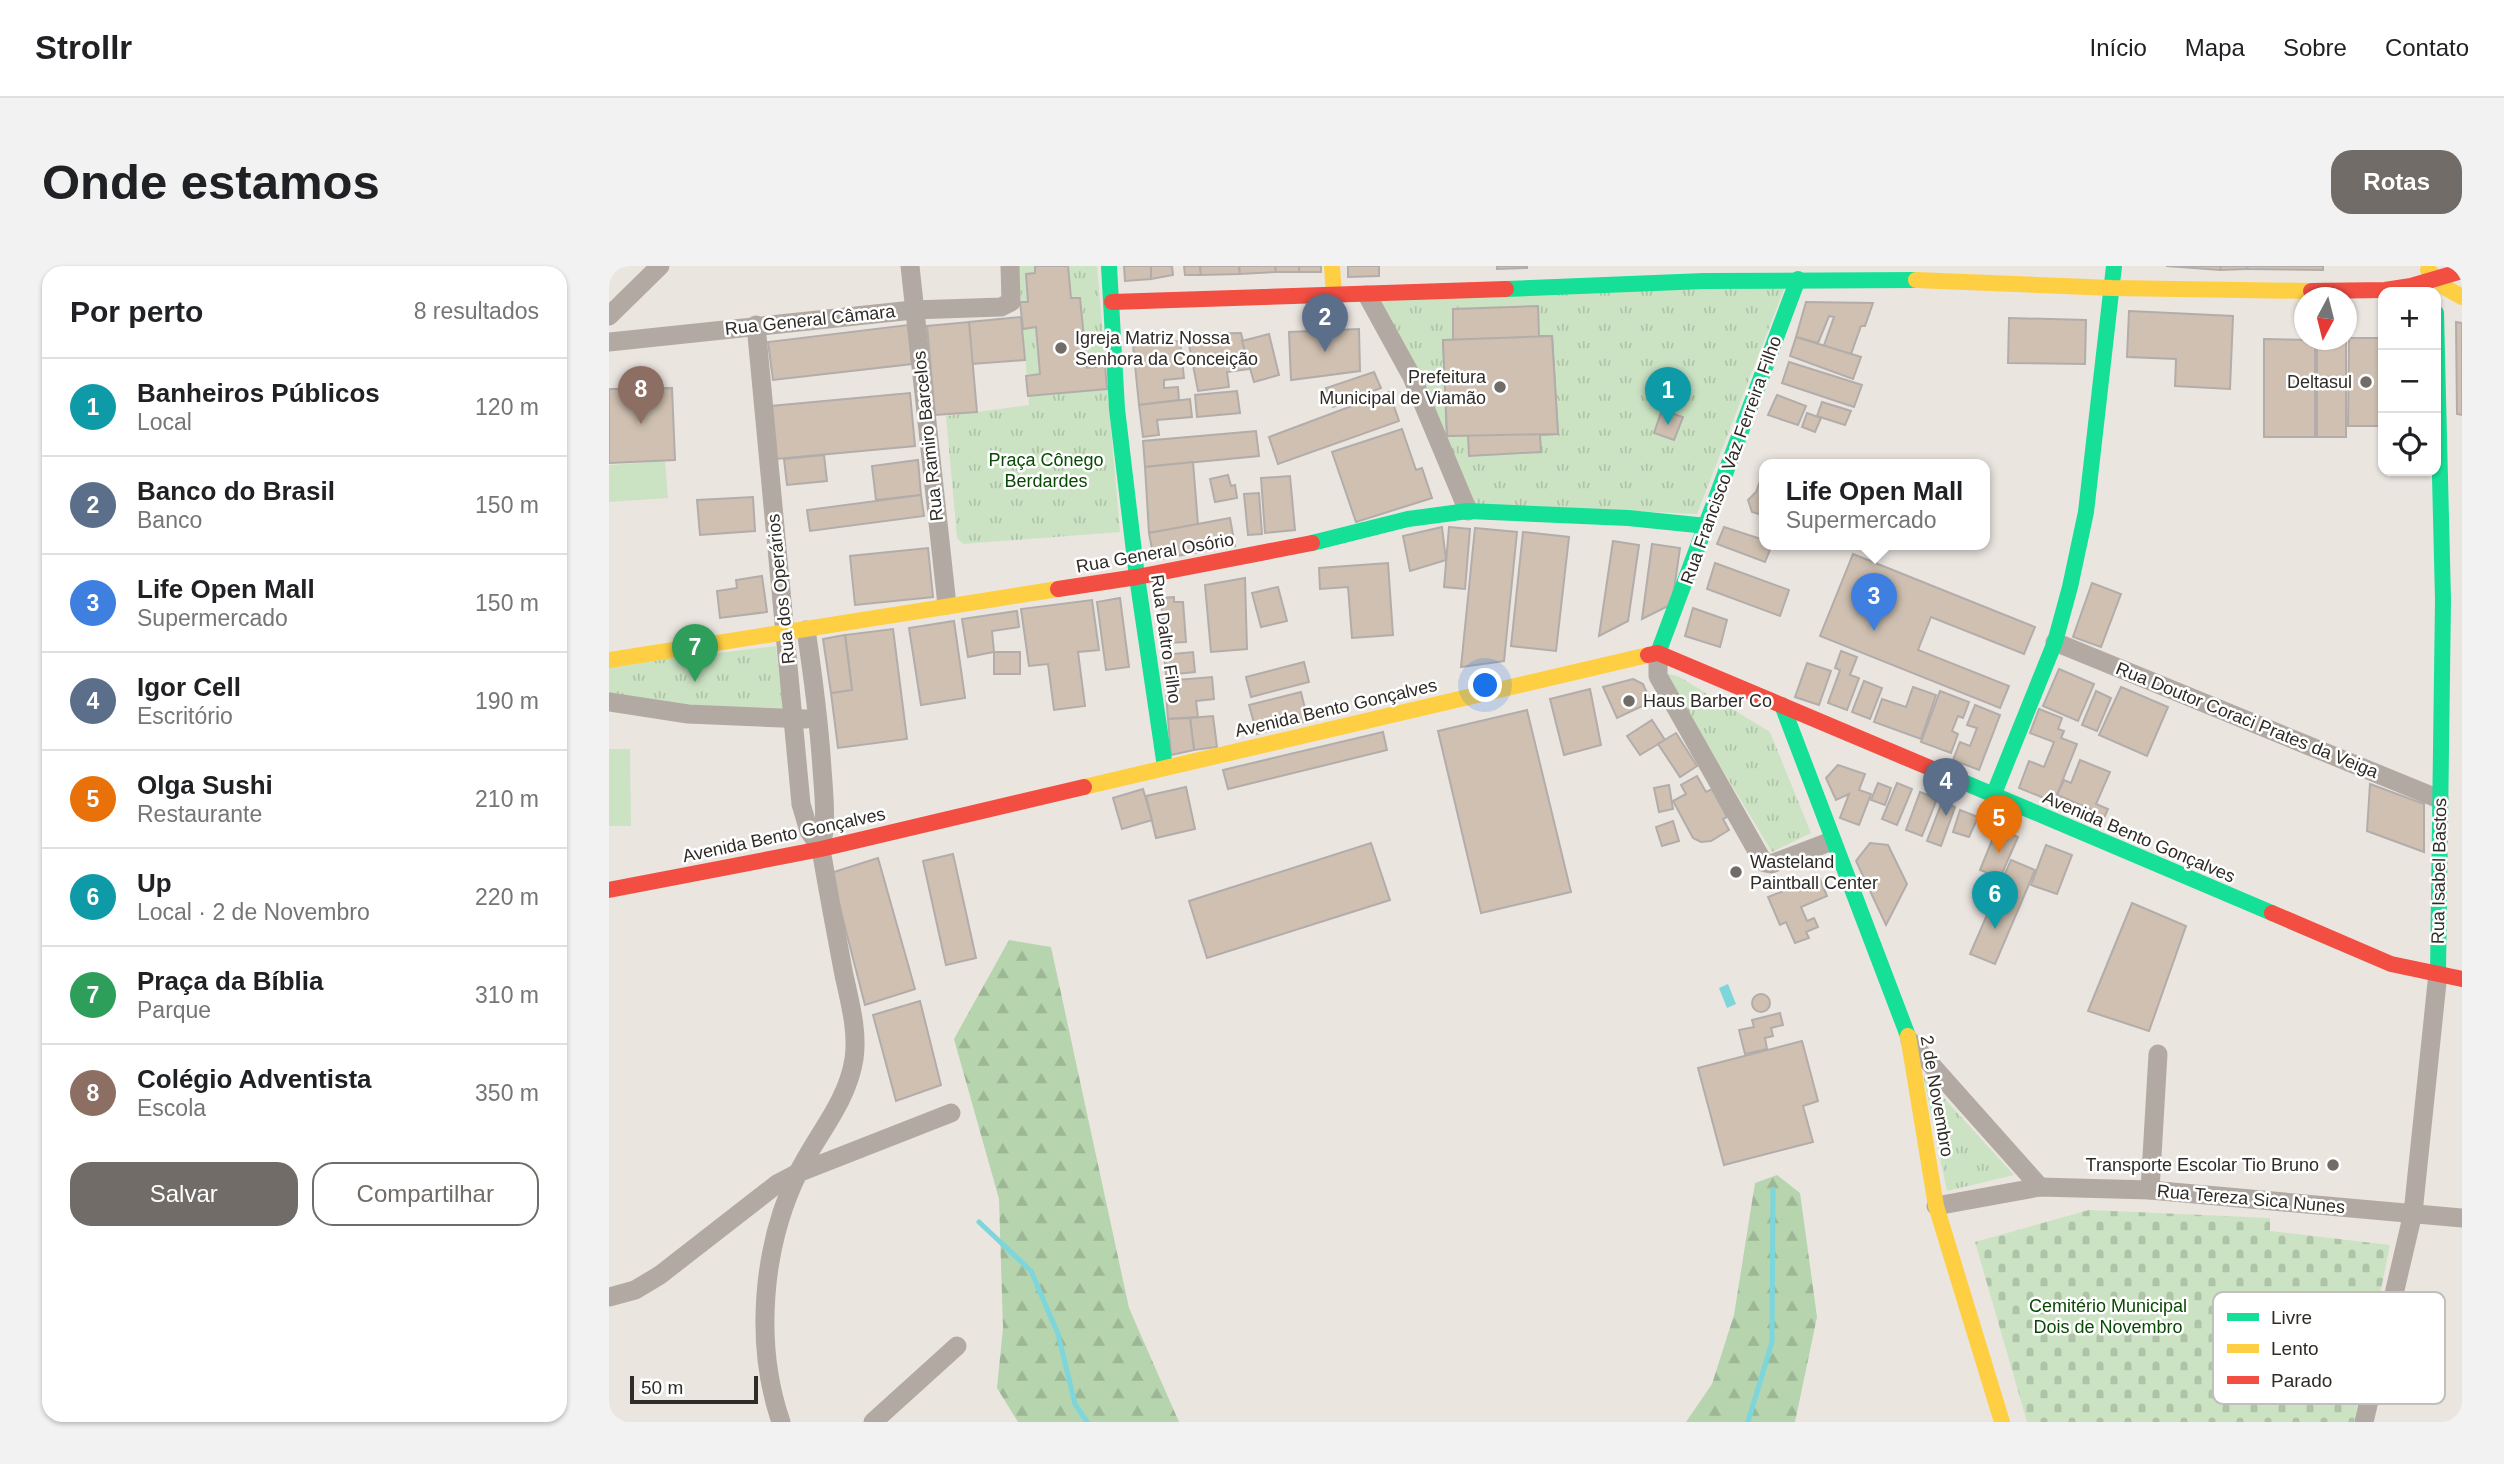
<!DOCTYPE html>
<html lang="pt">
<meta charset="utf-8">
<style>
body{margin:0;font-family:Arial,sans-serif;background:#f2f2f2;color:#202124}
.controls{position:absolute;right:21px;top:21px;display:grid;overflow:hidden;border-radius:14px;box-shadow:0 2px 5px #0004}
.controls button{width:63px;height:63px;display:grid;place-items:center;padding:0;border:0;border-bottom:2px solid #e0e0e0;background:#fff;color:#202124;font:35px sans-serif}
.compass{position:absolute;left:1685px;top:21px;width:63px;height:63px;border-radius:50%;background:#fff;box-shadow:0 2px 5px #0004;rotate:187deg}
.scale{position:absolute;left:21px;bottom:18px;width:128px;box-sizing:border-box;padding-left:7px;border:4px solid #2f2b27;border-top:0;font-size:19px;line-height:24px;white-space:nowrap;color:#2f2b27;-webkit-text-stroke:5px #fff;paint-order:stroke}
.you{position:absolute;left:877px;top:420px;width:24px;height:24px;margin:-18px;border:5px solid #fff;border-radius:50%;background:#1a73e8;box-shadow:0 0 0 10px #1a73e833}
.badge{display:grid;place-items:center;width:46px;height:46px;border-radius:50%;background:#716c68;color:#fff;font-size:23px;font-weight:700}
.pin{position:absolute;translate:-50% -58px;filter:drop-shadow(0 2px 4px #0008)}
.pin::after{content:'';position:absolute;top:37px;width:24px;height:21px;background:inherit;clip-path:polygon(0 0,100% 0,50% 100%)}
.popup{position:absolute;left:1150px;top:193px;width:231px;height:91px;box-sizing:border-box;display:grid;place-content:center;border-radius:14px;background:#fff;filter:drop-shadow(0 2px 5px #0005);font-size:23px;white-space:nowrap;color:#757577}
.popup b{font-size:26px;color:#202124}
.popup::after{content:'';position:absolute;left:50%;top:100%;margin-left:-14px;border:14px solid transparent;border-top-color:#fff}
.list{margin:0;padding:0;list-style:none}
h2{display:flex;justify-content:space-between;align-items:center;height:91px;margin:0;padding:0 28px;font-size:30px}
h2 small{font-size:23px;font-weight:400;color:#757577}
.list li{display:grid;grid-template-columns:46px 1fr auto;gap:21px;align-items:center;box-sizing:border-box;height:98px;padding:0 28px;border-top:2px solid #e0e0e0}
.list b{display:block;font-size:26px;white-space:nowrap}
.list p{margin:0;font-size:23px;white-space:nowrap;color:#757577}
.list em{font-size:23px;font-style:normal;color:#757577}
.actions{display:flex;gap:14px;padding:21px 28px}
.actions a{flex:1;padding:16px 0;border:2px solid #716c68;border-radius:21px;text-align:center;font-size:24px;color:#716c68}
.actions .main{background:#716c68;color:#fff}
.icon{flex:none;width:38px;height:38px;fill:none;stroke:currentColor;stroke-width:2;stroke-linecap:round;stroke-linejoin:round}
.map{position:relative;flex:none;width:1853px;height:1156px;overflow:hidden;border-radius:21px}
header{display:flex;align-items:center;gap:42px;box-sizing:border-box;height:98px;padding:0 35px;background:#fff;border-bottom:2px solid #e0e0e0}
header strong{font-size:33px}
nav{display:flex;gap:38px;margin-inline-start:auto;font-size:24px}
.intro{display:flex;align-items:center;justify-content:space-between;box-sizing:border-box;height:168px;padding:0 42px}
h1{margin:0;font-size:49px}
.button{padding:18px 32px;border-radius:21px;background:#716c68;color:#fff;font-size:24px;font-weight:700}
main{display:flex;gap:42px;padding:0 42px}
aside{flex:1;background:#fff;border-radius:21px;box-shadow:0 2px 5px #0004}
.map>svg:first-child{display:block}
.grass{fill:url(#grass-tufts)}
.forest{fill:url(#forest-firs)}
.cemetery{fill:url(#cemetery-stones)}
.garden{fill:#cbe3c3}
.water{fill:#7cd6dc}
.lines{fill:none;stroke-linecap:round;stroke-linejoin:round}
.stream{stroke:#7cd6dc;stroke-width:5}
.building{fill:#cfc0b1;stroke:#b2adaa;stroke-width:2}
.street{stroke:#b2aaa2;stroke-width:19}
.fast{stroke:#16e098;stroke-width:16}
.slow{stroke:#ffcf43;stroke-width:16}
.jam{stroke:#f24e42;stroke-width:16}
.poi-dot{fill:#716c68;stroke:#fff;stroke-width:2.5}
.labels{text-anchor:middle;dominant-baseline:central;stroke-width:5;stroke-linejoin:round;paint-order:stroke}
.street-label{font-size:18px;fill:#2f2b27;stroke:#fff}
.poi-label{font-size:18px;fill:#2f2b27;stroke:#fff;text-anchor:start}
.park-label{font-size:18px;fill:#084903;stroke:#fff}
.key{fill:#fff;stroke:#c1bfbe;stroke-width:2}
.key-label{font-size:19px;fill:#2f2b27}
</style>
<header>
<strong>Strollr</strong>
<nav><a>Início</a><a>Mapa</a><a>Sobre</a><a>Contato</a></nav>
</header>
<div class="intro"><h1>Onde estamos</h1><a class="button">Rotas</a></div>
<main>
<aside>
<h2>Por perto<small>8 resultados</small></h2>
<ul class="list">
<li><span class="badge" style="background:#0f9aa8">1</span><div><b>Banheiros Públicos</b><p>Local</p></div><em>120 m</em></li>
<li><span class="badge" style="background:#5c6f8a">2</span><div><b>Banco do Brasil</b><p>Banco</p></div><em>150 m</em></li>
<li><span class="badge" style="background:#3f7fe0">3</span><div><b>Life Open Mall</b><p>Supermercado</p></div><em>150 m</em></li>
<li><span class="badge" style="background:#5c6f8a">4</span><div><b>Igor Cell</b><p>Escritório</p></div><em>190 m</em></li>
<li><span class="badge" style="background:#e8710a">5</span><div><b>Olga Sushi</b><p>Restaurante</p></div><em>210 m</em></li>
<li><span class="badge" style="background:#0f9aa8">6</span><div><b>Up</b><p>Local · 2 de Novembro</p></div><em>220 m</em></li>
<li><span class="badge" style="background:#2e9e5b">7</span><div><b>Praça da Bíblia</b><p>Parque</p></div><em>310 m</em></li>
<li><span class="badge" style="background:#8d6e63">8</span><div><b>Colégio Adventista</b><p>Escola</p></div><em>350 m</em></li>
</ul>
<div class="actions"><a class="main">Salvar</a><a>Compartilhar</a></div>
</aside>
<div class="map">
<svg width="1853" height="1156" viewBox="0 0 1853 1156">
<defs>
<pattern id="grass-tufts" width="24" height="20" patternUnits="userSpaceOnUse" patternTransform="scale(1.75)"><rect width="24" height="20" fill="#cbe3c3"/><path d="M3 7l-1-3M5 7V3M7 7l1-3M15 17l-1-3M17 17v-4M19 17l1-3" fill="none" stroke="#afc3a8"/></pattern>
<pattern id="forest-firs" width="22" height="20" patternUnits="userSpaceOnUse" patternTransform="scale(1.75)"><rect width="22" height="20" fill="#b6d4ad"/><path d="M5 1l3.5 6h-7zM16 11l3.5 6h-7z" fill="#9db695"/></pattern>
<pattern id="cemetery-stones" width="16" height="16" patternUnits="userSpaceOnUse" patternTransform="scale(1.75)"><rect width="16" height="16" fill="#cbe3c3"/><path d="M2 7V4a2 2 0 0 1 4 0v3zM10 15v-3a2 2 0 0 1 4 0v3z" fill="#afc3a8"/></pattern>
</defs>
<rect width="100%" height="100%" fill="#ebe5e0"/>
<g class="grass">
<polygon points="409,0 488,0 511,266 354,278 348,272 337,150 420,139"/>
<polygon points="1177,18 1088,248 864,238 770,35"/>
<polygon points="167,380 175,452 0,431 0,400"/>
<polygon points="1055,407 1069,410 1161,466 1202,567 1163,586"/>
<polygon points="1314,809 1405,909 1338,925"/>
</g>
<g class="forest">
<polygon points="400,674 442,681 520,1042 570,1156 409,1156 388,1122 394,1062 390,933 345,773"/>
<polygon points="1168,909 1191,927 1208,1051 1186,1156 1077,1156 1103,1118 1125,1049 1146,917"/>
</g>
<polygon class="cemetery" points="1480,944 1661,952 1661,965 1781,979 1745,1156 1418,1156 1366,976"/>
<g class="garden">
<polygon points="56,195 59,232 0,236 0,199"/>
<polygon points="0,483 21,483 22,560 0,560"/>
</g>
<polygon class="water" points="1119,718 1127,738 1118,742 1110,722"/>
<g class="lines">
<g class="stream">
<polyline points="370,956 422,1005 449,1068 466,1138 478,1156"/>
<polyline points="1139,1156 1163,1076 1164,923"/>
</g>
</g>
<g class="building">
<polygon points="426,0 459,0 462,32 471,32 478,102 496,100 498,123 419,130 417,110 431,108 427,61 414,63 411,36 419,36 417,8 426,7"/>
<polygon points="515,0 542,0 542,13 516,15"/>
<polygon points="542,0 563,0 564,9 542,13"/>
<polygon points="575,0 591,0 592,9 576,9"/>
<polygon points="591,0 630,0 631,8 592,9"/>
<polygon points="630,0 666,0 667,6 631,8"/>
<polygon points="666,0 690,0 690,6 667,6"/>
<rect x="690" y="0" width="22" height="6"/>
<polygon points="739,0 770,0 770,10 739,11"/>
<polygon points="888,0 918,0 918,2 888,3"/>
<polygon points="1557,0 1612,0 1611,4"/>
<polygon points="1612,0 1639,0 1638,3 1611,4"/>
<polygon points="1639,0 1714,0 1714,4 1638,3"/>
<polygon points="1197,36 1264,37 1256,60 1252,60 1242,88 1214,82 1225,51 1220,50 1209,77 1187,71"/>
<polygon points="929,40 930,70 943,70 949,168 931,169 932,186 860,190 859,169 838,170 834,74 844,74 844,43"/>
<polygon points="1520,45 1624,50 1621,123 1566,120 1567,93 1518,91"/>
<polygon points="412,51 416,94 363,98 360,56"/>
<polygon points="1400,52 1477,54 1476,98 1399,97"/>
<polygon points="360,56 368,146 326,149 318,60"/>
<polygon points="1847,56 1853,57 1853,149 1848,148"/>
<polygon points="299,59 303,98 164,114 159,76"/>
<polygon points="750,63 751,105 682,114 680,66"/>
<polygon points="632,67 641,103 618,106 620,121 589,125 578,68"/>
<polygon points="660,68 670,109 645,116 633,75"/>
<polygon points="943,70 949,168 838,170 834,74"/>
<polygon points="1187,71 1252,91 1244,113 1181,90"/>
<polygon points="1740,72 1774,72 1774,160 1739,160"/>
<polygon points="1655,73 1706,74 1706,171 1655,171"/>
<rect x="1708" y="74" width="29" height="97"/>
<polygon points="571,75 575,112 555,114 555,122 569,121 570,134 530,139 524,79"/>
<polygon points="1180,96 1253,119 1245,141 1173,117"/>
<polygon points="765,106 772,122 724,141 717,122"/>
<polygon points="63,122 66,194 0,197 0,123"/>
<polygon points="628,125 631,147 588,151 586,129"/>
<polygon points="780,126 790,155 669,198 660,171"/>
<polygon points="301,127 306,180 167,193 162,140"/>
<polygon points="1168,129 1197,140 1189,159 1159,149"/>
<polygon points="581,133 583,151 548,154 550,169 534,171 530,139"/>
<polygon points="1213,136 1242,145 1236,159 1208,150"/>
<polygon points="1053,144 1074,151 1065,174 1045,167"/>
<polygon points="1198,147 1212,152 1206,166 1193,161"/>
<polygon points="793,163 807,204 813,202 823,232 747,256 723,186"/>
<polygon points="647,165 650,190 536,201 534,175"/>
<polygon points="215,189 218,215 178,219 175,193"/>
<polygon points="309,194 312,229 267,234 263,200"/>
<polygon points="584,196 589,259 540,267 536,201"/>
<polygon points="1155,204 1155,247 1150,248 1143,246 1139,234 1147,226"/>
<polygon points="619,209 622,220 626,219 628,232 606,236 601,213"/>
<polygon points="681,210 686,264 656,267 652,212"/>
<polygon points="650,227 653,268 639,269 635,228"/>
<polygon points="312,229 315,250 201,265 198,244"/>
<polygon points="144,231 146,265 91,269 88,234"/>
<polygon points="621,252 626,280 545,294 540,267"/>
<polygon points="833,261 837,294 801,305 794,270"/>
<polygon points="840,261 861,263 856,323 835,321"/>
<polygon points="1115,261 1155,274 1155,279 1163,279 1156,296 1108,278"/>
<polygon points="866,262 908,266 895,395 852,401"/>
<polygon points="914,266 960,271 947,385 902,380"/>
<polygon points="1004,275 1030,279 1019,355 990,370"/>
<polygon points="1043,278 1071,282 1063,338 1033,353"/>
<polygon points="319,282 324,331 246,339 241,290"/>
<polygon points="1244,288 1426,361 1415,388 1322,351 1309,384 1400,420 1391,442 1211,370"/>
<polygon points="779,297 784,369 743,372 739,321 711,323 710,302"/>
<polygon points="1106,297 1180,324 1171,350 1098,323"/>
<polygon points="153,310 158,346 111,352 108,325 128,322 127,314"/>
<polygon points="636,312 638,383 602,386 596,319"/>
<polygon points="1483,317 1512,328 1492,381 1464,371"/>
<polygon points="669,321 678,355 652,361 643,327"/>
<polygon points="565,331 565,336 574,336 577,376 555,377 552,332"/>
<polygon points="511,332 520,401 497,404 488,336"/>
<polygon points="483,334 490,384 469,386 476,440 445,444 439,398 420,400 412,343"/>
<polygon points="1084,342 1118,354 1111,381 1076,370"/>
<polygon points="408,345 410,361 383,365 385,386 359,391 353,353"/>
<polygon points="345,355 356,432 312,439 300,362"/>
<polygon points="284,363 298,473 229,482 222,427 243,424 236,369"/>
<polygon points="236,369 243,424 222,427 214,373"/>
<polygon points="1232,385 1248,391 1241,409 1250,412 1238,444 1219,437 1231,404 1226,402"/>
<rect x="385" y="386" width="26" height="22"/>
<polygon points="584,386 586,406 557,409 555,389"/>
<polygon points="695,396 700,416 642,431 637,411"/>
<polygon points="1198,397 1222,405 1210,439 1186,431"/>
<polygon points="1450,403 1485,418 1469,455 1434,440"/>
<polygon points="603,411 605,433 587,435 589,451 559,453 556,415"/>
<polygon points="1024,413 1034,418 1042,436 1008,452 994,421"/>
<polygon points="1255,415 1273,422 1261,453 1243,446"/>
<polygon points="1304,421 1327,429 1312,473 1265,456 1273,433 1297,441"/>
<polygon points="1512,421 1559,441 1538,490 1490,469"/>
<polygon points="981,423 992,479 955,489 941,433"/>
<polygon points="1331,425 1360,436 1354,452 1349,450 1343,465 1349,468 1342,487 1312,476"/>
<polygon points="1487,425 1502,432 1488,465 1473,459"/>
<polygon points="692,426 699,455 648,468 640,439"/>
<polygon points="1366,439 1391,449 1370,504 1344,494 1351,476 1361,480 1368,462 1358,459"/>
<polygon points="1430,443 1453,452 1449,463 1455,465 1452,472 1468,478 1445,536 1410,522 1420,495 1435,501 1445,476 1421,467"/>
<polygon points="918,444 962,626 872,647 829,465"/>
<polygon points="604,450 608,481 585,484 581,452"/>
<polygon points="581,452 585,484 562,489 559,453"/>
<polygon points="1043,454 1056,474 1031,489 1018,470"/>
<polygon points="774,466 778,484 619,523 614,504"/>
<polygon points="1067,467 1088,500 1071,511 1049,478"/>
<polygon points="1471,494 1501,506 1487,538 1499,543 1492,559 1480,554 1484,544 1448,529 1455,514 1462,517"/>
<polygon points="1229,499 1256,508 1250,524 1262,528 1250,559 1231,552 1240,528 1227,534 1217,512"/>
<polygon points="1088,510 1097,526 1103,523 1118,551 1114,553 1120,564 1102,575 1092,576 1084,572 1064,535 1077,528 1072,519"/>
<polygon points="1269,517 1282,522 1276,539 1262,534"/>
<polygon points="1288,517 1303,523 1288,559 1273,553"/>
<polygon points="1761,518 1815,538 1815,586 1758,565"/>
<polygon points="1060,519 1064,543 1050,546 1045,522"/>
<polygon points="577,521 586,563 547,572 537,530"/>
<polygon points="534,523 543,554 513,563 504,532"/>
<polygon points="1311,526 1328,533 1313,570 1297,564"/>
<polygon points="1333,536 1346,541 1332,580 1318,575"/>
<polygon points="1351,544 1369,551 1360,571 1344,566"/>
<polygon points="1064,555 1070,575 1053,580 1047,561"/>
<polygon points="1388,562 1409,571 1391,612 1371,604"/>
<polygon points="762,577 781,634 598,692 580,635"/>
<polygon points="1261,577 1279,579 1298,618 1277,659 1247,595"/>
<polygon points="1437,579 1463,589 1448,628 1422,619"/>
<polygon points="344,588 367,692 337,699 314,595"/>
<polygon points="269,592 306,723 256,739 222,607"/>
<polygon points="1402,594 1426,604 1386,698 1361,688 1384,635 1392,639 1397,628 1388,625"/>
<polygon points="1210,611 1218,630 1192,641 1198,655 1205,652 1209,661 1197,666 1200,672 1186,677 1177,656 1171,659 1159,631"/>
<polygon points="1523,637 1577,660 1540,765 1479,745"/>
<circle cx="1152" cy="737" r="9"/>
<polygon points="311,735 332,819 287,835 264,749"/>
<polygon points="1171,747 1174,759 1162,762 1164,770 1156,772 1158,783 1136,788 1130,764 1145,761 1143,754"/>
<polygon points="1193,775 1209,835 1194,840 1204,876 1115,899 1089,802"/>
</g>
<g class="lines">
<g class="street">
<polyline points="301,0 338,339"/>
<polyline points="758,29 803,111 859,245"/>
<polyline points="0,50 51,0"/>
<path d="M147 59 192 538 200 565 212 583C219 625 227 667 235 709 241 737 249 765 245 793 238 837 208 868 189 907 153 981 145 1078 172 1156"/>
<polyline points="0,76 304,44 392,41 402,36 401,0"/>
<path d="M197 364C204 410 210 456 213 503 215 530 218 556 212 583"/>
<polyline points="1446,376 1830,533"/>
<polyline points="1049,387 1049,410 1152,592 1156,597 1162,598 1223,575"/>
<polyline points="0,436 79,448 197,453"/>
<polyline points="1301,775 1431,921"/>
<polyline points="1541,924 1549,788"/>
<polyline points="1327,940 1431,921 1541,924 1853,952"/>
<polyline points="0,1031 26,1024 51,1009 168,918 189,907 342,847"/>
<polyline points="264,1156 348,1080"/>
<polyline points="1755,1156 1804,947 1829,707"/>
</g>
<g class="fast">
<polyline points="500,0 508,143 528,311 556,501"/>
<polyline points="897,23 1095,15 1307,14"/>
<polyline points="1827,47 1834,334 1829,707"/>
<polyline points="703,277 799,253 859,245 1019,252 1098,260"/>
<polyline points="1049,387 1189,13"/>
<polyline points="1173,439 1299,770"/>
<polyline points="1333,507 1663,647"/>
<polyline points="1384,530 1446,376 1461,321 1477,246 1505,0"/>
</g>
<g class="slow">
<polyline points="723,0 725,30"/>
<polyline points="1819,4 1837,22 1853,31"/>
<polyline points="1307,14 1503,22 1702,25"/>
<polyline points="0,394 449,323"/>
<polyline points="475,521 1039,389"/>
<polyline points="1299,770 1327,940 1393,1156"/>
</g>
<g class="jam">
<polyline points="1702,25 1776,24 1802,20 1853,5"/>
<polyline points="503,36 897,23"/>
<polyline points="449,323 528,311 703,277"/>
<polyline points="1039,389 1049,387 1333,507"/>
<polyline points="0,624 212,583 475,521"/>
<polyline points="1663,647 1782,698 1853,713"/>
</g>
</g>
<g class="poi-dot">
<circle cx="452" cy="82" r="7"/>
<circle cx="1757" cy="116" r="7"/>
<circle cx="891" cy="121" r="7"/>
<circle cx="1020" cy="435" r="7"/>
<circle cx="1127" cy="606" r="7"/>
<circle cx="1724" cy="899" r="7"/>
</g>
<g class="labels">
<g class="street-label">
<text transform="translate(201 54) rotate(-6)">Rua General Câmara</text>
<text transform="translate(319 170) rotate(-96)">Rua Ramiro Barcelos</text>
<text transform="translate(1122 194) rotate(-70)">Rua Francisco Vaz Ferreira Filho</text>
<text transform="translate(546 287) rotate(-10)">Rua General Osório</text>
<text transform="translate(172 323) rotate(-96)">Rua dos Operários</text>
<text transform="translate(557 373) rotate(82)">Rua Daltro Filho</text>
<text transform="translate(727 442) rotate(-13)">Avenida Bento Gonçalves</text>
<text transform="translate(1638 454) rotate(22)">Rua Doutor Coraci Prates da Veiga</text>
<text transform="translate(175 569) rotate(-12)">Avenida Bento Gonçalves</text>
<text transform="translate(1530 571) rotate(23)">Avenida Bento Gonçalves</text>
<text transform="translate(1830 605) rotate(-89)">Rua Isabel Bastos</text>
<text transform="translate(1328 830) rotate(80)">2 de Novembro</text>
<text transform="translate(1642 933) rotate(5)">Rua Tereza Sica Nunes</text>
</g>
<g class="poi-label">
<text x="466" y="72">Igreja Matriz Nossa<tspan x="466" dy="21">Senhora da Conceição</tspan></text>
<text x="877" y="111" text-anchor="end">Prefeitura<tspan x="877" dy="21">Municipal de Viamão</tspan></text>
<text x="1743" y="116" text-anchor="end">Deltasul</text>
<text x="1034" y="435">Haus Barber Co</text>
<text x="1141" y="596">Wasteland<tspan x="1141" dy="21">Paintball Center</tspan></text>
<text x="1710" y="899" text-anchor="end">Transporte Escolar Tio Bruno</text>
</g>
<g class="park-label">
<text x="437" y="194">Praça Cônego<tspan x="437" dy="21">Berdardes</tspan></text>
<text x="1499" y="1040">Cemitério Municipal<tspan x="1499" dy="21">Dois de Novembro</tspan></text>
</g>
</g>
<rect x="1604" y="1026" width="232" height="112" rx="10" class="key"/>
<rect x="1618" y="1047" width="32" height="8" fill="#16e098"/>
<rect x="1618" y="1078" width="32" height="9" fill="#ffcf43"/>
<rect x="1618" y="1110" width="32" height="8" fill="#f24e42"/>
<g class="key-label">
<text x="1662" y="1058">Livre</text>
<text x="1662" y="1089">Lento</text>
<text x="1662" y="1121">Parado</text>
</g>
</svg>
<div class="controls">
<button>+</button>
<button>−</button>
<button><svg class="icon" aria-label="locate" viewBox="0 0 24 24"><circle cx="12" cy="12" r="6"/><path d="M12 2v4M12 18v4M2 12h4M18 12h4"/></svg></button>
</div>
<svg class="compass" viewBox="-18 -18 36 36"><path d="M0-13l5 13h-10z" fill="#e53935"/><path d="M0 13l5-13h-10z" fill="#757577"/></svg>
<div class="scale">50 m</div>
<div class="you"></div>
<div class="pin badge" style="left:1059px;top:159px;background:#0f9aa8">1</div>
<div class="pin badge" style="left:716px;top:86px;background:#5c6f8a">2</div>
<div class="pin badge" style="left:1265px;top:365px;background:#3f7fe0">3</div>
<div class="popup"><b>Life Open Mall</b>Supermercado</div>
<div class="pin badge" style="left:1337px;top:550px;background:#5c6f8a">4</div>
<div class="pin badge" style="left:1390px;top:587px;background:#e8710a">5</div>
<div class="pin badge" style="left:1386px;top:663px;background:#0f9aa8">6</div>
<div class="pin badge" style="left:86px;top:416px;background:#2e9e5b">7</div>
<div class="pin badge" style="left:32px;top:158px;background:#8d6e63">8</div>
</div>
</main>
